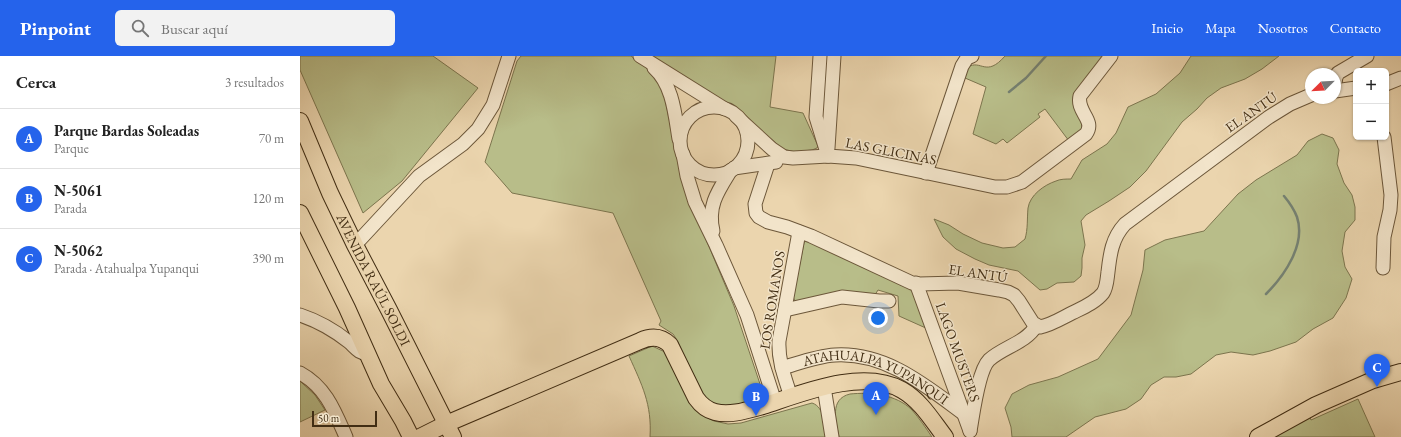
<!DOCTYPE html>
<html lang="es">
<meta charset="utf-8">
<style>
body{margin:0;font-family:"EB Garamond",serif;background:#f2f2f2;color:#222}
.controls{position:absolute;right:12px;top:12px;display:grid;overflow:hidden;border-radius:6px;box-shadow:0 1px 3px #0004}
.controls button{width:36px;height:36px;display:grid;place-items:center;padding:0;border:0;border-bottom:1px solid #e0e0e0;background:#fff;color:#222;font:20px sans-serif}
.compass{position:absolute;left:1005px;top:12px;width:36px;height:36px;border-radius:50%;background:#fff;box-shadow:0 1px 3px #0004;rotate:246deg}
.scale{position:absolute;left:12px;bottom:10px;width:65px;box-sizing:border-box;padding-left:4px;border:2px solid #412d13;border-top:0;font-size:11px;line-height:14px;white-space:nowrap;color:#412d13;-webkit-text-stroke:3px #f2e4ca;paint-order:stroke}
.you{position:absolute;left:578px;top:262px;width:14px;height:14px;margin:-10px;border:3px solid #fff;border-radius:50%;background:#1a73e8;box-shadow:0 0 0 6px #1a73e833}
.badge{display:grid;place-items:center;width:26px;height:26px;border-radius:50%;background:#2563eb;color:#fff;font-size:13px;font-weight:700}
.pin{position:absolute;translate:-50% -33px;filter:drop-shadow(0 1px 2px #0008)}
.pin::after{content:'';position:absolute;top:21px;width:14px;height:12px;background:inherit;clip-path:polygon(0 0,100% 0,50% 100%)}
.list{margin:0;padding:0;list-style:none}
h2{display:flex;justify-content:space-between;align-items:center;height:52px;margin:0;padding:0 16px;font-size:17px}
h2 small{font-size:13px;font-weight:400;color:#767676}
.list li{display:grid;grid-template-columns:26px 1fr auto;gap:12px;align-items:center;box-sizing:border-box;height:60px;padding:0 16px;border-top:1px solid #e0e0e0}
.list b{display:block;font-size:15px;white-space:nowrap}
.list p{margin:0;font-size:13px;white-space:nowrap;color:#767676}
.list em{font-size:13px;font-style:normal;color:#767676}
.icon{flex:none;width:22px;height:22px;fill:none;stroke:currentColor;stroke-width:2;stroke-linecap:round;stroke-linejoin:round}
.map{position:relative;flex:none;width:1101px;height:381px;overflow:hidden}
header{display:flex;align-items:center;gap:24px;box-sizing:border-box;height:56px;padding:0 20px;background:#2563eb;color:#fff}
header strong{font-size:19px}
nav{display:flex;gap:22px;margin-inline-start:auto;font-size:14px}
.search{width:280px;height:36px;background:#f2f2f2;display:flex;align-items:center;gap:10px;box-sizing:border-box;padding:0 14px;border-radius:6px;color:#767676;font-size:15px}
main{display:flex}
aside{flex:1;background:#fff}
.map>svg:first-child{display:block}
.green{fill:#b8bd89;stroke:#7c754e}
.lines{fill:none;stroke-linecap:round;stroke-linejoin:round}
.stream{stroke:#758071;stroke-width:2.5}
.minor-casing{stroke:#6c573a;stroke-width:15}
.major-casing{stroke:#412d13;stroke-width:18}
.minor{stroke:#f2e4ca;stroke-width:13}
.major{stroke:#ebd5ae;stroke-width:16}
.labels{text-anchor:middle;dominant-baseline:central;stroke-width:3;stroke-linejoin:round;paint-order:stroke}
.street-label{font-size:14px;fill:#412d13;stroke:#f2e4ca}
</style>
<header>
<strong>Pinpoint</strong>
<div class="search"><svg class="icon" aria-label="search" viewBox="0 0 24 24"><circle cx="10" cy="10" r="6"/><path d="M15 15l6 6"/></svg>Buscar aquí</div>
<nav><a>Inicio</a><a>Mapa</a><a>Nosotros</a><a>Contacto</a></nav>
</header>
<main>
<aside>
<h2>Cerca<small>3 resultados</small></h2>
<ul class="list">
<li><span class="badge">A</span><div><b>Parque Bardas Soleadas</b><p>Parque</p></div><em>70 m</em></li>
<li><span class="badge">B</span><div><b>N-5061</b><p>Parada</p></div><em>120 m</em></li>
<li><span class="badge">C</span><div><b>N-5062</b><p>Parada · Atahualpa Yupanqui</p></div><em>390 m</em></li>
</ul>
</aside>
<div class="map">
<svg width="1101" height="381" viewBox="0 0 1101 381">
<rect width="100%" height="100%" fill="#ebd5ae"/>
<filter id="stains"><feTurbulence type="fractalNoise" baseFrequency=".005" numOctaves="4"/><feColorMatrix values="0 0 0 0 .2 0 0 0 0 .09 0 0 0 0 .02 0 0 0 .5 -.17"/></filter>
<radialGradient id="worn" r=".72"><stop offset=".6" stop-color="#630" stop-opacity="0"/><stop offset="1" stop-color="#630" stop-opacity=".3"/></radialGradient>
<g class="green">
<polygon points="0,0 133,0 178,32 102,125 63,157 0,14"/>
<polygon points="221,0 331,0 351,15 355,20 364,38 380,116 397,162 434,250 460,328 461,339 458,343 436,351 410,348 397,330 377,284 373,278 359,269 361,265 313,157 212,137 185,106 217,5"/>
<polygon points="351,0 476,0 470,51 503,57 518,90 517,92 512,94 495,96 483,93 431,50"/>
<path d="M705 0H804L778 34 782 73 769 85 745 53 738 58 740 61 707 87 703 83 696 88 673 78 686 31 665 22 668 11C681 3 686 22 705 0Z"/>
<path d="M891 0H979L962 13 945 23 921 32 907 42 897 53 882 66 846 115 830 131 809 145 786 159 781 165 785 189 782 202V212L781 220 774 226 757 227 747 233 740 234 718 215 689 209 675 203 656 193 643 181 634 163 649 169 663 178 682 187 703 192 715 191 725 183C728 173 727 163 728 152 730 139 744 129 756 125 760 123 766 123 771 123L782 104 807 88 816 77 828 51 856 38 880 17Z"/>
<polygon points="1022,78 1033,82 1039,94 1037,108 1044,127 1052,139 1055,151 1055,164 1045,176 1042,195 1045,211 1052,223 1046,242 1033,262 1013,273 996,286 970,295 953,299 931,296 916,299 891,318 876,321 864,321 851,329 841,343 826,353 795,361 766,381 712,381 711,371 705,352 712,338 729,329 758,321 798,303 831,259 843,214 845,194 865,184 904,175 938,138 956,124 997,99 1008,85"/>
<polygon points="506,184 613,231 628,273 599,260 598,240 578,234 573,242 495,245 493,241 504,187"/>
<path d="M352 290 365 296 408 362 414 365 428 368 441 367 512 347C525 351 524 370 526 381H350C352 348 342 329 329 300Z"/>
<polygon points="0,325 15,339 25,354 0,366"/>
<path d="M550 338C570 336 596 338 612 354 619 362 626 372 632 381H539C536 365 529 343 550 338Z"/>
<polygon points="1058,343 1075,381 972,381 1009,359 1011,364"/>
</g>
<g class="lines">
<g class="stream">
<polyline points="709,36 726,22 746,0"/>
<path d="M966 238C985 219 1006 188 997 161 994 153 989 146 984 140"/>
</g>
<defs>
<g id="minor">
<polyline points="340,0 425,53"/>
<polyline points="520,0 516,61 528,100"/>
<path d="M354 12C373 29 375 59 379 83"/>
<polyline points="1035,27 1036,21 1038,17 1067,0"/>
<polyline points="1086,28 1101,22"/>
<polyline points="1035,35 1056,32"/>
<circle cx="414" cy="85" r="34"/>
<path d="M436 60 472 93 484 101 493 102 528 100 556 102 695 131H707L722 126 786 78C796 64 776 56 780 40L811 0"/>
<polyline points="528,92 534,0"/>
<polyline points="383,98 387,120 395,146 416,189 447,259 475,346"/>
<path d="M468 108 455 148 456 157 459 161 468 166 487 171 511 180 612 227 619 228 658 227 699 234 708 236 714 239 719 245 733 267 740 271C751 269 762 262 772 257 782 252 795 247 803 237 807 231 807 223 808 216 810 198 812 182 825 168L969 61 990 48 1011 39"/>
<polyline points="434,112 476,106"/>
<polyline points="626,117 662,10 667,2 672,0"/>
<path d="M413 175C407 150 418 135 431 114"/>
<polyline points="55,189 119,120 163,88 178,73 193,49 209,0"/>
<polyline points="1083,212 1084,181 1090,154 1091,139 1084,81"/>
<polyline points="616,227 670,375"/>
<polyline points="485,254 542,241 579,245 589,245"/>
<path d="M0 259C18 265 34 274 49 286 55 291 59 298 67 297"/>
<path id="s1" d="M482 312C499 307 517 300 535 299 586 296 626 330 664 358"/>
<path d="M0 317C26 331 35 356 46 381"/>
<polyline points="524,331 532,381"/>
<path d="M491 341C485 322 478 305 479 285L499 176"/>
<path d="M670 375C673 359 678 315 689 304 703 291 726 287 736 270"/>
</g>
<g id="major">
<path id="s2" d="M0 65 30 137 55 189 89 254 153 381"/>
<polyline points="0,157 47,252 81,328 103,365 111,381"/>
<path d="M120 381 146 368 340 285C351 280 361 280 370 289L396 342C401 349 407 354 415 356 430 360 448 354 463 350 503 337 562 312 602 334 621 345 632 364 645 381"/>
<polyline points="958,381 1016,349 1073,324 1101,316"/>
</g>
</defs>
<use href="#minor" class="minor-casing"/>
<use href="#major" class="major-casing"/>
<use href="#minor" class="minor"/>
<use href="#major" class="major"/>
</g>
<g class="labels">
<g class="street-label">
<text transform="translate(951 56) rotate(-35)">EL ANTÚ</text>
<text transform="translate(591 95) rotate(11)">LAS GLICINAS</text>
<text transform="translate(678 217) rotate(8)">EL ANTÚ</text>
<text stroke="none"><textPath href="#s2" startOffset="175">AVENIDA RAÚL SOLDI</textPath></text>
<text transform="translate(472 244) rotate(-81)">LOS ROMANOS</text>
<text transform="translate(658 296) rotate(70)">LAGO MUSTERS</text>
<text stroke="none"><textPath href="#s1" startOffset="100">ATAHUALPA YUPANQUI</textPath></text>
</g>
</g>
<rect width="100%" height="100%" filter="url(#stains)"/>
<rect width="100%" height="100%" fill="url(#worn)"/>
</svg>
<div class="controls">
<button>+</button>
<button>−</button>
</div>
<svg class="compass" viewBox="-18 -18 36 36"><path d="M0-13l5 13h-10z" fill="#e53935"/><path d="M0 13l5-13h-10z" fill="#767676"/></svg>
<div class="scale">50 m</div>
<div class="you"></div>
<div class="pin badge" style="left:576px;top:359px">A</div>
<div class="pin badge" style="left:456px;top:360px">B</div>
<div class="pin badge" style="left:1077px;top:331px">C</div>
</div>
</main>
